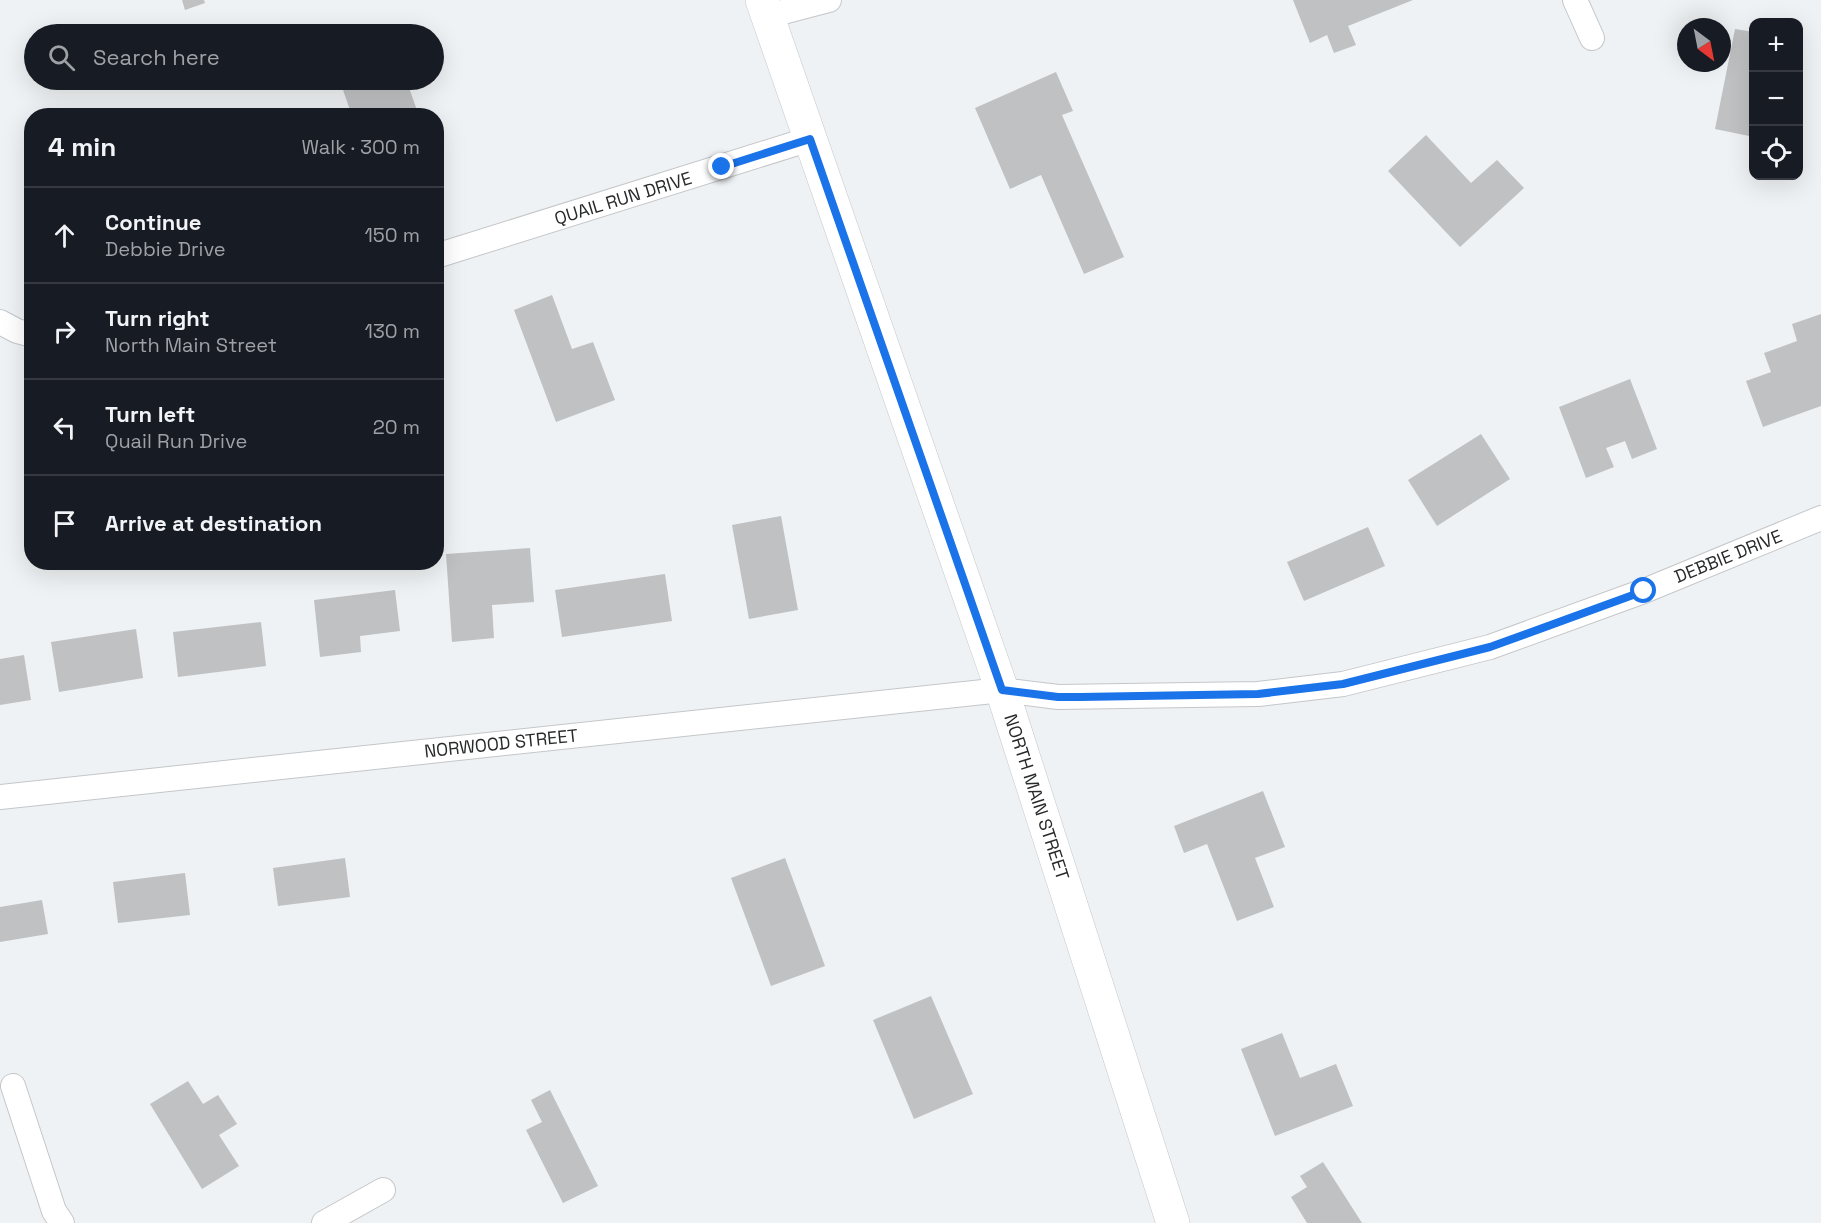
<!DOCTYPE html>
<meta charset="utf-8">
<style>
body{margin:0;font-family:"Space Grotesk",sans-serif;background:#242831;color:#f1f3f6}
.controls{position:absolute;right:18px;top:18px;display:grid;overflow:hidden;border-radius:12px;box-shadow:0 6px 24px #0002}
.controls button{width:54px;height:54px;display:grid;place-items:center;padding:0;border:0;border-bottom:2px solid #363941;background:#171b24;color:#f1f3f6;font:30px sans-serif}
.compass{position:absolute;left:1677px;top:18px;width:54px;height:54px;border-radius:50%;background:#171b24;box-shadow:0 6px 24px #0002;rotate:148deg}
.stop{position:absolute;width:18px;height:18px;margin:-14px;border:4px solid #1a73e8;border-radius:50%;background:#fff}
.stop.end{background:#1a73e8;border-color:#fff;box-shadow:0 2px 6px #0008}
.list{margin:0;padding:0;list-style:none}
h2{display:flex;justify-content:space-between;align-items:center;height:78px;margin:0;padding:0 24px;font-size:26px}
h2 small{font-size:20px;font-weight:400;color:#9ea1a6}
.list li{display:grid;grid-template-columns:39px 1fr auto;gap:18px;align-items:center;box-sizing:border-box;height:96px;padding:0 24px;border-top:2px solid #363941}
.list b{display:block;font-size:22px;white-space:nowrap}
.list p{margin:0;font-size:20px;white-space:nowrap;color:#9ea1a6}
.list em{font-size:20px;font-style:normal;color:#9ea1a6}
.icon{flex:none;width:33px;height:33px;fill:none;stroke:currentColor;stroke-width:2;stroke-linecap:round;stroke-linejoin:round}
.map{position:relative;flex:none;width:1821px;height:1223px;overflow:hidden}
.search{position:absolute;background:#171b24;box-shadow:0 6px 24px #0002;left:24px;top:24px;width:420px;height:66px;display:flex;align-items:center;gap:15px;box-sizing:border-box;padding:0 21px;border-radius:33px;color:#9ea1a6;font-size:22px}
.panel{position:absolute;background:#171b24;box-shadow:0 6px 24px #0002;left:24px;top:108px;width:420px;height:462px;border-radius:24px}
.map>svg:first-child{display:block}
.building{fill:#bfc1c3}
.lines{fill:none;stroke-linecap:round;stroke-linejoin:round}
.street-casing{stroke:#c4c7c9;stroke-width:26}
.secondary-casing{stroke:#c4c7c9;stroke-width:34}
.street{stroke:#fff;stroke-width:24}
.secondary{stroke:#fff;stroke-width:33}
.route{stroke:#1a73e8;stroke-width:8}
.labels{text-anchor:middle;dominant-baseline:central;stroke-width:4.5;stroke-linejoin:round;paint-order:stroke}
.street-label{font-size:18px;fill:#28292a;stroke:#fff}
</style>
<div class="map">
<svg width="1821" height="1223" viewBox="0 0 1821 1223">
<rect width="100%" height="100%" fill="#eff2f4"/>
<g class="building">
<polygon points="182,0 204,0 205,3 185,10"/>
<polygon points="1293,0 1413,0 1348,26 1356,45 1334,53 1327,35 1310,43"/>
<polygon points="416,24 419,34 385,34"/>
<polygon points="1735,29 1754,32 1754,137 1715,129"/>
<polygon points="1056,72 1073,111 1062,115 1124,257 1084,274 1041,175 1010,189 975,108"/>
<polygon points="321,80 413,80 407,82 419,116 352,116 341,84 324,89"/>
<polygon points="1426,135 1471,183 1497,160 1524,188 1460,247 1388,171"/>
<polygon points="552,295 572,349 593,342 615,400 556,422 514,310"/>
<polygon points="1821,314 1821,406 1763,427 1746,381 1771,372 1764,353 1797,341 1792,324"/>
<polygon points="1630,379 1657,449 1632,459 1625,441 1606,448 1614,467 1586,478 1559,407"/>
<polygon points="1481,434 1510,479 1437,526 1408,480"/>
<polygon points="781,516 798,610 749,619 732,525"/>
<polygon points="1368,527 1385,566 1304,601 1287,562"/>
<polygon points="530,548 534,602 492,605 494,638 452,642 446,554"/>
<polygon points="665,574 672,621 562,637 555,590"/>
<polygon points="395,590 400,631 360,636 361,652 320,657 314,600"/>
<polygon points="261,622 266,666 178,677 173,632"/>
<polygon points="136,629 143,678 59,692 51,642"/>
<polygon points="24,655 31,700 0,705 0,659"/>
<polygon points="1263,791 1285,847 1255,858 1274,907 1237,921 1207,844 1184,853 1174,826"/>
<polygon points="345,858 350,897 278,906 273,868"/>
<polygon points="785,858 825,966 771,986 731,878"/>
<polygon points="185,873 190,915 118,923 113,882"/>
<polygon points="42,900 48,934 0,942 0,907"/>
<polygon points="931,996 973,1094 914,1119 873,1020"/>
<polygon points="1282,1033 1300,1078 1336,1064 1353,1106 1275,1136 1241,1049"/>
<polygon points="188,1081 203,1104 218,1095 237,1124 219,1135 239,1166 202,1189 150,1104"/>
<polygon points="550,1090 598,1186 563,1203 526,1130 542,1122 531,1100"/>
<polygon points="1323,1162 1362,1223 1307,1223 1291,1197 1307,1187 1300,1176"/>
</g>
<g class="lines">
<defs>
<g id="street">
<polyline points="1575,0 1592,38"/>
<polyline points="768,16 829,0"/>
<polyline points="436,256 810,139"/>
<polyline points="0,322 17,331 32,335"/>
<polyline points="0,797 1002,690 1058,697 1258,694 1343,684 1490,647 1644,591 1821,518"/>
<polyline points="13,1086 54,1211 62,1223"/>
<polyline points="324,1223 383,1190"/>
</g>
<polyline id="secondary" points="762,0 1002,690 1173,1223"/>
</defs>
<use href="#street" class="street-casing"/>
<use href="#secondary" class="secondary-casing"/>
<use href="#street" class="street"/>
<use href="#secondary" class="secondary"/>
</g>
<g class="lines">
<polyline class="route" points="722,167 810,139 1002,690 1058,697 1080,697 1258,694 1343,684 1490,647 1644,591"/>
</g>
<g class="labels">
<g class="street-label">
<text transform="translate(623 198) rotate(-17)">QUAIL RUN DRIVE</text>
<text transform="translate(1728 556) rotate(-22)">DEBBIE DRIVE</text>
<text transform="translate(501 743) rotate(-6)">NORWOOD STREET</text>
<text transform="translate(1037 797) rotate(72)">NORTH MAIN STREET</text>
</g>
</g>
</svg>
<div class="controls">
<button>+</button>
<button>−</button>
<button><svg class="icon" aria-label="locate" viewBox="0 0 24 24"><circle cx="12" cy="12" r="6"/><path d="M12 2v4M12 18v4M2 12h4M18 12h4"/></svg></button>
</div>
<svg class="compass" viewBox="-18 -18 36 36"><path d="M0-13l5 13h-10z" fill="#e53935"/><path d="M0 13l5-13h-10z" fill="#9ea1a6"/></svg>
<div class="stop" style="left:1644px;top:591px"></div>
<div class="stop end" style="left:722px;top:167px"></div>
<div class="search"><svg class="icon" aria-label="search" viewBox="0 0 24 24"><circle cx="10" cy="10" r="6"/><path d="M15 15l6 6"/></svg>Search here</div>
<section class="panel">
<h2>4 min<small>Walk · 300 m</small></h2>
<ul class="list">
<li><svg class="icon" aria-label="ahead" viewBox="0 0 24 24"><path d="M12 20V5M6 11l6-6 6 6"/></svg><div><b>Continue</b><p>Debbie Drive</p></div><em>150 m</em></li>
<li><svg class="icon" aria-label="right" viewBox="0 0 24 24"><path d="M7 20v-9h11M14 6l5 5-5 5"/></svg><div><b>Turn right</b><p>North Main Street</p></div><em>130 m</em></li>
<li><svg class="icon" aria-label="left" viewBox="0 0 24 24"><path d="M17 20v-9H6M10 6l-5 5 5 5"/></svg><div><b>Turn left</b><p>Quail Run Drive</p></div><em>20 m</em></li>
<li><svg class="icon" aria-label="arrive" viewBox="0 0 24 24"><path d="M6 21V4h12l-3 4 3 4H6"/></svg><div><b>Arrive at destination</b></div></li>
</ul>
</section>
</div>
